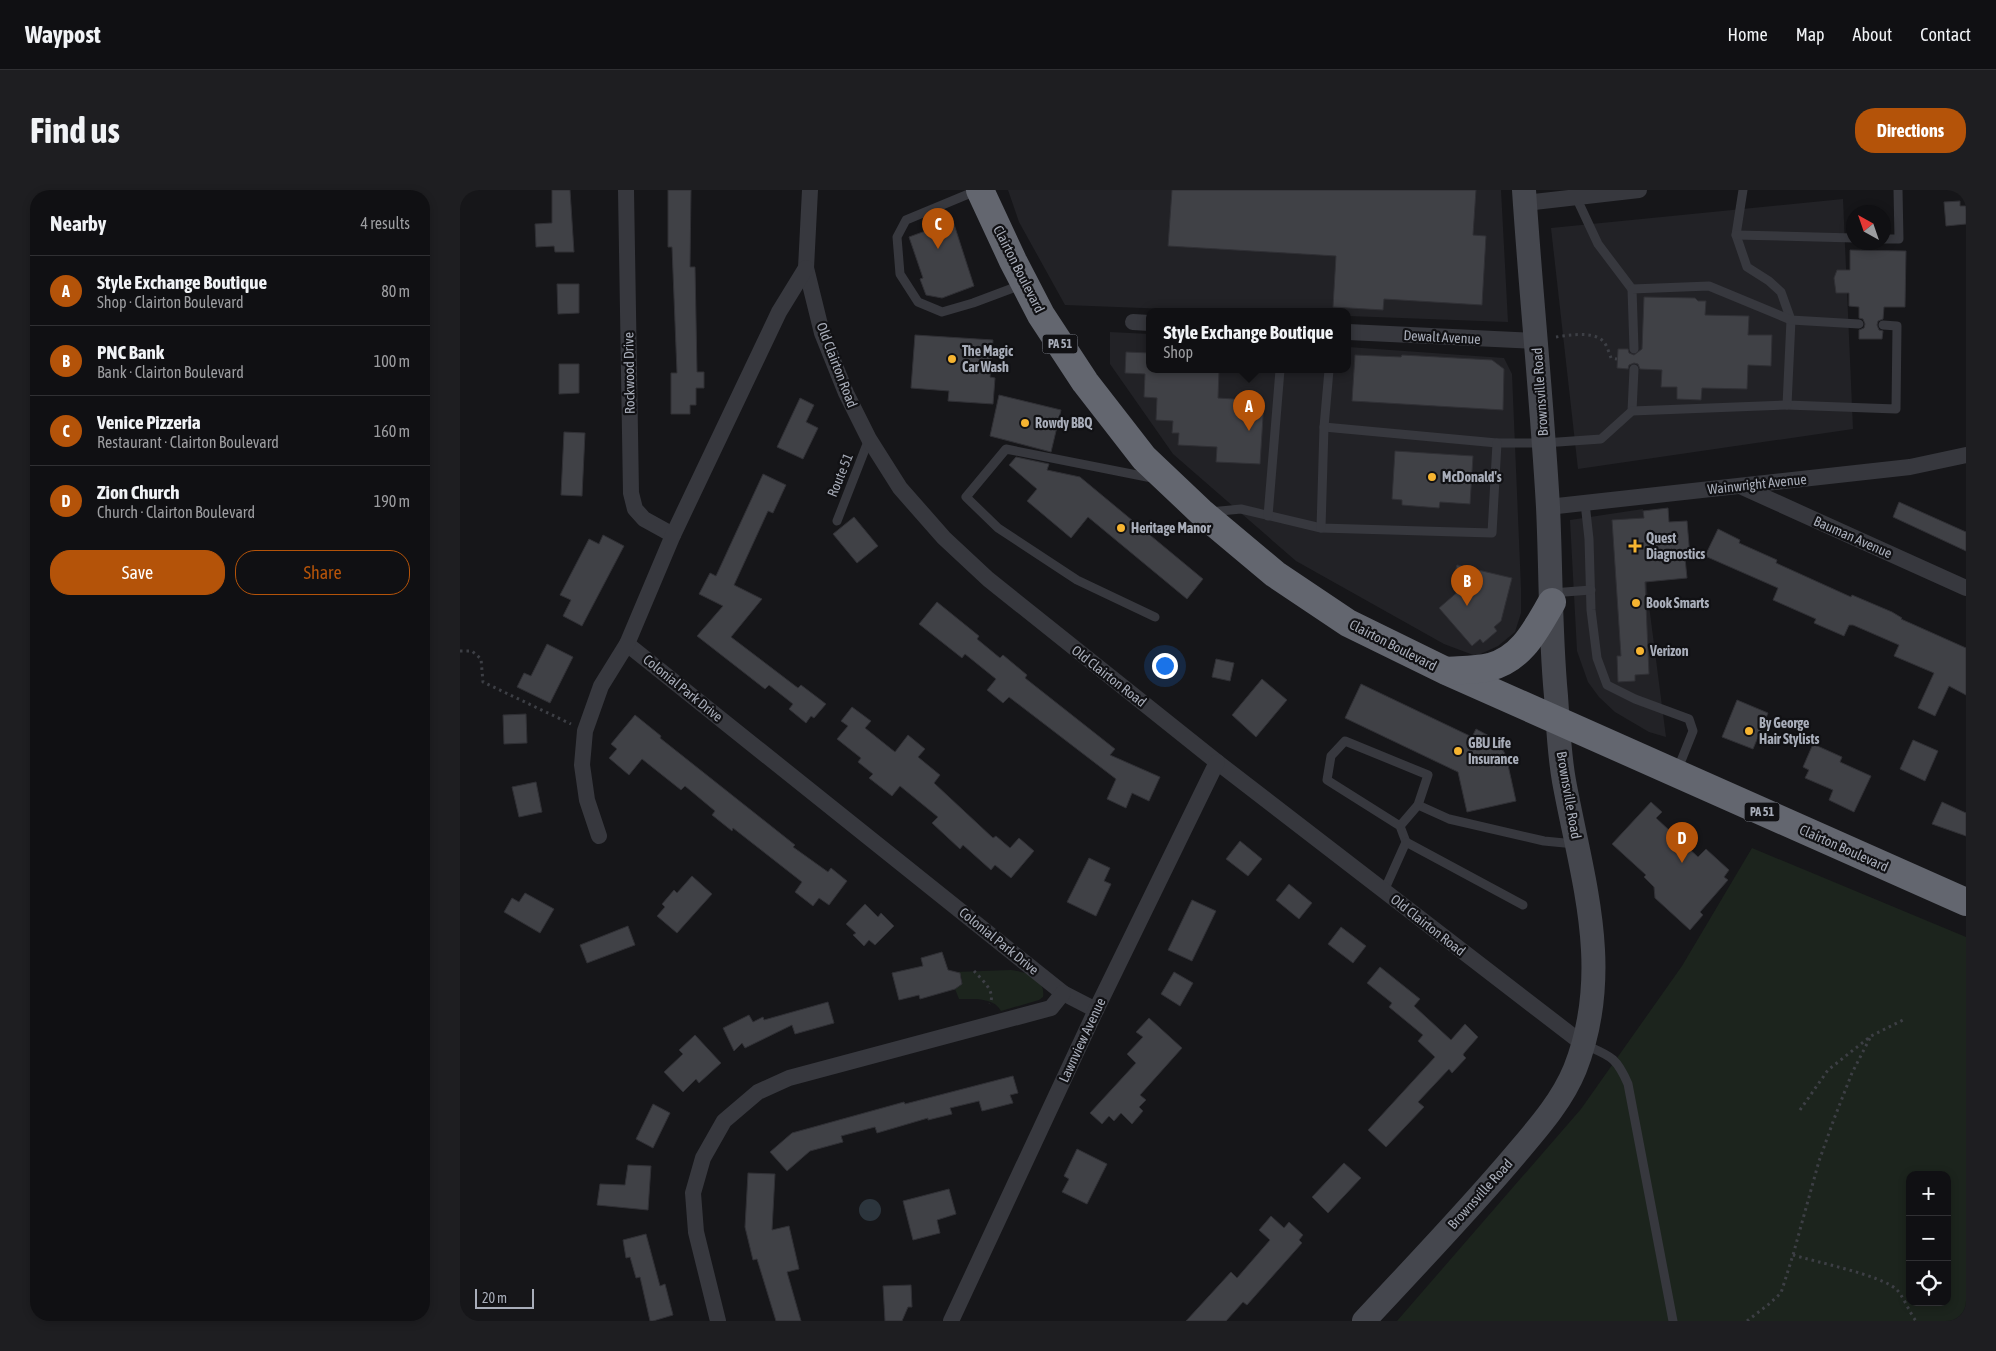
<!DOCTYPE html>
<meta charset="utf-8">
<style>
body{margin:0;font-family:"Asap Condensed",sans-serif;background:#1e1e21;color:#f1f3f6}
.controls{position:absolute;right:15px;bottom:15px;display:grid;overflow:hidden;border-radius:10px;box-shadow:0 2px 8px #0003}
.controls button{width:45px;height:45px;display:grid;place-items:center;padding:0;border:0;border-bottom:1px solid #303033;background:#101013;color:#f1f3f6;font:25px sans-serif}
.compass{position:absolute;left:1386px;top:15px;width:45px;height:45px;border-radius:50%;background:#101013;box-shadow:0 2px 8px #0003;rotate:320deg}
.scale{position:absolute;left:15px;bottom:12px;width:59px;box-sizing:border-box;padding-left:5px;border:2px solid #a8adb9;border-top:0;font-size:14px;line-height:18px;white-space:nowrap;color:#a8adb9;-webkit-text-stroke:4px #111114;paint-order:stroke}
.you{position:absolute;left:704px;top:475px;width:18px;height:18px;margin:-12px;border:4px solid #fff;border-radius:50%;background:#1a73e8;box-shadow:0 0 0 8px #1a73e833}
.badge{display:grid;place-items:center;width:32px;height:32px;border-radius:50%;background:#b45309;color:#fff;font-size:16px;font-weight:700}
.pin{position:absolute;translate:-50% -41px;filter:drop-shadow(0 1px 2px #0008)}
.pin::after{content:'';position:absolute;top:26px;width:18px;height:15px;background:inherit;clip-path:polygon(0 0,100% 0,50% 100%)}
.popup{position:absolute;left:686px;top:118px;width:205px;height:65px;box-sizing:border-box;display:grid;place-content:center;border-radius:10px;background:#101013;filter:drop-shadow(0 1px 4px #0005);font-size:16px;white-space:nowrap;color:#9c9da0}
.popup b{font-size:19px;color:#f1f3f6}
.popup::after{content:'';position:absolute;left:50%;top:100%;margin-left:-10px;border:10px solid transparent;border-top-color:#101013}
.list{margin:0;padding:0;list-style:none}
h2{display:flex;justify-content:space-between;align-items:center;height:65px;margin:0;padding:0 20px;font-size:21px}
h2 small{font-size:16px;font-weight:400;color:#9c9da0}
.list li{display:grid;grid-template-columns:32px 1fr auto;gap:15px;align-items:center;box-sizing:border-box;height:70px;padding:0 20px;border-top:1px solid #303033}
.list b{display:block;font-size:19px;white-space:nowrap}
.list p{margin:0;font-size:16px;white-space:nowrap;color:#9c9da0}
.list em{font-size:16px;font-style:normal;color:#9c9da0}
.actions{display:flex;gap:10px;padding:15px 20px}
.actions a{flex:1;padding:11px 0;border:1px solid #b45309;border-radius:20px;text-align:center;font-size:18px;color:#b45309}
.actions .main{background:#b45309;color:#fff}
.icon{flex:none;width:28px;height:28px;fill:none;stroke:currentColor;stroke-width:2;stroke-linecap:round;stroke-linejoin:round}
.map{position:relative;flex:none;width:1506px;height:1131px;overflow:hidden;border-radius:20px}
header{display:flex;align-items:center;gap:30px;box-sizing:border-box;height:70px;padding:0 25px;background:#101013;border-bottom:1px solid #303033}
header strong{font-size:24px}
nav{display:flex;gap:28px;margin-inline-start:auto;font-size:18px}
.intro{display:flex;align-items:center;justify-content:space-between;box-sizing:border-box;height:120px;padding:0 30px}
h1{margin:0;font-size:35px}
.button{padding:12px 22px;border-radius:20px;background:#b45309;color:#fff;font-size:18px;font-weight:700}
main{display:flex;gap:30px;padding:0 30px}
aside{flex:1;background:#101013;border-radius:20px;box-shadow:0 2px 8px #0003}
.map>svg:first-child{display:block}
.built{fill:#222226}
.green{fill:#1c241d;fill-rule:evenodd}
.water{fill:#2c353d}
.building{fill:#404146;stroke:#303035}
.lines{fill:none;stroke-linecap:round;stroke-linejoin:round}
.path{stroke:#3d3f45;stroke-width:3;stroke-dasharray:2.5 4;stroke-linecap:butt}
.lane{stroke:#37383e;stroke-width:9}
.street{stroke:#37383e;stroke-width:16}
.secondary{stroke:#45474e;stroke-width:24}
.highway{stroke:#63666f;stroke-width:28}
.poi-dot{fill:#f6b431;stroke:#111114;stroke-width:2}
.labels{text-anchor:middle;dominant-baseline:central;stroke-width:4.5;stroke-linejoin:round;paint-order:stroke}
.shield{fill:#111114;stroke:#7b7e88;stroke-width:1}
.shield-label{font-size:12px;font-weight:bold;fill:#a8adb9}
.street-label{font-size:14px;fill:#a8adb9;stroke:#111114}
.poi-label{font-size:14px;font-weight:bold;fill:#a8adb9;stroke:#111114;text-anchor:start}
</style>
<header>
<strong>Waypost</strong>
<nav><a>Home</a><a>Map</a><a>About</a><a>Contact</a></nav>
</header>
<div class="intro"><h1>Find us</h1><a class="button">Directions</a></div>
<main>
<aside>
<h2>Nearby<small>4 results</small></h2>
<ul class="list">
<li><span class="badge">A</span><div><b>Style Exchange Boutique</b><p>Shop · Clairton Boulevard</p></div><em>80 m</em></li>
<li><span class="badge">B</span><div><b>PNC Bank</b><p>Bank · Clairton Boulevard</p></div><em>100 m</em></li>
<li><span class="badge">C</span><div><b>Venice Pizzeria</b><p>Restaurant · Clairton Boulevard</p></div><em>160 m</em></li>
<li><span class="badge">D</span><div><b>Zion Church</b><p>Church · Clairton Boulevard</p></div><em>190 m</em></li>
</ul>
<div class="actions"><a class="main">Save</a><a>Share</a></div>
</aside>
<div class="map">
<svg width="1506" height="1131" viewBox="0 0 1506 1131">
<rect width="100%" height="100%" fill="#161619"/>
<g class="built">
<polygon points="548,0 1041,0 1048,132 888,126 888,122 786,122 605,115 559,32"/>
<polygon points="1383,9 1393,239 1118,279 1091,38"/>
<polygon points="650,142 690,144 690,180 888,180 888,157 1044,168 1052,184 1061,398 1061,423 1055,442 1038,456 1016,466 984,454 836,371 713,264 650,174"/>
<polygon points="1183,319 1187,400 1206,547 1189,542 1155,522 1139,507 1128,492 1117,461 1110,330"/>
</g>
<g class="green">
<path d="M1292 658 1506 747V1131H937L1121 919 1222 776ZM1450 985H1487V1112H1450Z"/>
<path d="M551 780C567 782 586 789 583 807L579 810 541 821C534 807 513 809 499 809L495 799 501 795C503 789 502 783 495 782Z"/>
</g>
<circle class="water" cx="410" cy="1020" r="11"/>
<g class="building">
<polygon points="92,0 110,0 114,62 95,62 94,56 76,57 75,34 92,33"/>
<polygon points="208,0 231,0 230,77 235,77 237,182 244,182 244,198 236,198 236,215 230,215 230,224 211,224 211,183 217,183 212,57 208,57"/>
<polygon points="712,0 1016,0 1013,45 1026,46 1022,115 924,109 923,120 873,117 876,66 708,56"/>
<polygon points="1500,11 1500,16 1506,16 1506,34 1486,36 1484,12"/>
<polygon points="493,31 514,96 482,108 466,105 460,89 463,88 449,47"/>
<polygon points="1390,60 1446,61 1445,117 1424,117 1423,129 1418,131 1417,135 1419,140 1423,141 1422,149 1399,149 1399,140 1404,138 1405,134 1403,129 1399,128 1399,117 1389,116 1389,103 1376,103 1374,88 1377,80 1390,80"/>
<polygon points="97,94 119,94 119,123 98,124"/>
<polygon points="1184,107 1235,108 1238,111 1246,111 1245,125 1289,126 1288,145 1312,145 1311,176 1288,175 1287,199 1242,198 1241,210 1217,209 1217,197 1201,197 1202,180 1180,179 1178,174 1174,173 1169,175 1168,179 1157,178 1158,159 1168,159 1169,163 1174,165 1182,159"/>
<polygon points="455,145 533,150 530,187 535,188 533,214 488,211 489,201 451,198"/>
<polygon points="666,162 690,163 690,180 759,180 758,208 804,211 800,274 756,272 757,257 718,255 719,243 712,243 713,231 696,230 697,208 684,207 685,184 665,183"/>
<polygon points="895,165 941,167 942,165 1032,170 1044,179 1043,220 892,211"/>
<polygon points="99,174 119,174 119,203 99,204"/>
<polygon points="539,205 601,220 591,262 530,246"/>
<polygon points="340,208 354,215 346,232 358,238 343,269 317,257"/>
<polygon points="104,242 125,243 122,306 101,305"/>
<polygon points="935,261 1013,266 1010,314 980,312 979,318 942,315 942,310 932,309"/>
<polygon points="556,267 589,274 587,280 620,287 743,389 727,409 628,327 611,348 567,311 577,299 549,275"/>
<polygon points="303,284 326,295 313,323 308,321 274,395 302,409 271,447 338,498 341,495 366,514 354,528 351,526 346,533 329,519 333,514 309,495 305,499 237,446 263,416 239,404 250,383 256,386"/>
<polygon points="1439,312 1506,342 1506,361 1433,327"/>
<polygon points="1208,318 1209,332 1227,331 1230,367 1225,368 1227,388 1185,392 1189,484 1175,485 1175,491 1158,492 1157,466 1161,466 1152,330 1184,328 1183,321"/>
<polygon points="394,327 418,356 397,373 373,344"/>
<polygon points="1258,339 1280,350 1279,353 1317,370 1316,373 1391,407 1392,405 1432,422 1442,428 1441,429 1506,458 1506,505 1489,496 1475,526 1458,518 1474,483 1434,466 1439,455 1393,435 1389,435 1384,446 1354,433 1356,429 1313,410 1318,398 1245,366"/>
<polygon points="143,345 164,356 122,436 103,426 111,410 100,405 129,349 139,354"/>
<polygon points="997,375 1052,388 1041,431 1034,437 1037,441 1023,453 1020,449 1012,456 979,418 1008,393 993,390"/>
<polygon points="477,412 519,446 517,449 540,468 543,465 567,485 565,488 655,559 650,565 700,587 689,611 672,603 666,618 647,609 656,589 549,507 543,513 527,500 536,489 505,464 502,468 459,434"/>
<polygon points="87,454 113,467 90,513 57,497 64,483 71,486"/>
<polygon points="756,469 774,473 770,491 752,487"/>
<polygon points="802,489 827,510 796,547 772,525"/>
<polygon points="901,494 1012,547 1016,539 1033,548 1041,556 1046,566 1056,611 1007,622 998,582 885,528"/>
<polygon points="1277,510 1308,523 1293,559 1262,547"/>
<polygon points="392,517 411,531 405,538 435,562 448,545 465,559 458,567 480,585 474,593 533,648 536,646 550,658 559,648 574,661 551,688 535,675 531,680 503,655 500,659 472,633 478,627 440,596 432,606 409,588 413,584 398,572 401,568 377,549 388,536 381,531"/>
<polygon points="66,524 67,553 44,554 43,525"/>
<polygon points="175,525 201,546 200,548 335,655 333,657 368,682 371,678 387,691 369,715 359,708 353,716 335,702 342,692 273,638 272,641 252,625 255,621 225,596 221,600 182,569 169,585 149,568 157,559 151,554"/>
<polygon points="1453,550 1478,561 1465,591 1440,579"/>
<polygon points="1353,554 1382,567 1380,572 1411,586 1394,622 1369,610 1373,600 1345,588 1349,580 1343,577"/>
<polygon points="76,592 82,622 59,627 52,597"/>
<polygon points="1191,612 1202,622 1196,628 1238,667 1246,659 1269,680 1264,687 1268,690 1240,722 1243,725 1230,740 1195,708 1194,697 1184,687 1186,685 1152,654"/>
<polygon points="1482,612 1506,623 1506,646 1472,634"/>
<polygon points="780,651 802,669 788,686 766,669"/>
<polygon points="629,668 650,678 644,691 651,694 636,726 607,712"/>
<polygon points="232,686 252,704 217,743 197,726 205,717 202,714 214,700 217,703"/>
<polygon points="829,694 852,713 839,729 816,710"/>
<polygon points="65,703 94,719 80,743 44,722 52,708 59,712"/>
<polygon points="732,710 756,721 732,771 708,760"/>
<polygon points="405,714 418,727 421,723 434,736 415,755 409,750 404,756 393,745 396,743 386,734"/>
<polygon points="168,736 175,755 127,773 120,755"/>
<polygon points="881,737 906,756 893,773 868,754"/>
<polygon points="482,762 488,780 500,783 502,794 495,799 460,809 459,805 439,810 432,783 463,776 461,768"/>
<polygon points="920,777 960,809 954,816 991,850 1005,834 1018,847 1004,863 1003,865 1006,868 992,883 989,879 958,912 964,917 926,957 908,940 975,867 958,851 963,845 929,817 932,813 907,793"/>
<polygon points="714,782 733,793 720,816 701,804"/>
<polygon points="368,812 374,833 335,844 332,835 285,858 282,853 274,861 263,838 289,825 293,832 303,827 304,830"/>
<polygon points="689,828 722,858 680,905 686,910 679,917 683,921 672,934 661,923 654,931 649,926 642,934 630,923 676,873 667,864 683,847 676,842"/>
<polygon points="235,845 261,873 239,893 236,889 223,902 204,882 223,864 219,860"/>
<polygon points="553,886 558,903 550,905 553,913 522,921 519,911 490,918 492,924 468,930 468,928 417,943 415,937 381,946 383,952 350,961 327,981 310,962 332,943 444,912 445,914"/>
<polygon points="193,914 210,923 193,958 176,949"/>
<polygon points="617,959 647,974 627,1014 602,1002 609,989 604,986"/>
<polygon points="884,973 901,988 868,1023 852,1007"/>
<polygon points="168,975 191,976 188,1020 137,1015 140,994 165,995"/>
<polygon points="288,983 315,984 312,1040 329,1036 339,1079 327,1082 341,1131 316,1131 297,1069 293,1070 285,1037"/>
<polygon points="489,999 496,1024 477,1030 480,1043 453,1050 443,1011"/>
<polygon points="811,1026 824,1038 829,1032 843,1045 839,1050 842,1053 787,1115 783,1112 766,1131 726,1131 771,1082 777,1088 810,1050 799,1040"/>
<polygon points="186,1044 200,1096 205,1094 213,1125 193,1131 190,1131 180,1087 176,1088 170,1067 166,1068 163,1050"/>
<polygon points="451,1095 452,1117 448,1117 442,1131 425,1131 423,1096"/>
</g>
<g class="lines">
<g class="path">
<path d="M1096 147C1109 145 1133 141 1143 151 1147 155 1149 163 1151 168L1157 169"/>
<polyline points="0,461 12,461 21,469 23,492 111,534"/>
<path d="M514 781C522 790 536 801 530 814"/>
<polyline points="1340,920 1368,880 1411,846 1445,829"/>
<path d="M1333 1065C1356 1072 1420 1085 1436 1099 1443 1105 1449 1122 1456 1131"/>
<polyline points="1287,1131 1309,1114 1321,1103 1333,1065 1359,971 1374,929 1392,883 1411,846"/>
</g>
<g class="lane">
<polyline points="518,0 446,30 437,47 440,84 458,112 482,122 513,113 561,95"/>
<polyline points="1283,0 1276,45 1287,77 1309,91 1321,102 1331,130 1327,215 1436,219 1437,136 1423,135"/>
<polyline points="1116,7 1138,54 1172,99"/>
<polyline points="1276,45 1394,48"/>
<polyline points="1424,49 1439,49 1438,0"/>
<polyline points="1174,159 1172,99 1249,96 1331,130 1399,134"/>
<polyline points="1172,221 1174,179"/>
<polyline points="864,237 1037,253 1084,253 1141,249 1172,221 1327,215"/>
<polyline points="692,288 546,259 506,307 538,338 617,390 695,427"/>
<polyline points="1125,313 1129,349 1131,420 1137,468 1147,495 1175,509 1229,529 1233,541 1217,581"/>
<polyline points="750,322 781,319 861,338 1032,343 1037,253"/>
<polyline points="808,326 820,180"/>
<polyline points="377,331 409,249"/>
<polyline points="861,338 864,237 869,180"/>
<polyline points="1092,403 1131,400"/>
<polyline points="958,615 989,629 1084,651 1115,654"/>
<polyline points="940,636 958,615 968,585 885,551 871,566 867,590 940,636 946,652"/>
<polyline points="924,701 946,652 1063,715"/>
<path d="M1123 854C1150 866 1156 866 1168 894L1213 1131"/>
</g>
<g class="street">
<polyline points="166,0 171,303 175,319 184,329 213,345"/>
<polyline points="350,0 346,78 362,143 386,203 409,249 440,298 484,348 528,389 757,572 1123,854"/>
<polyline points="1065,13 1179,0"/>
<polyline points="673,132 690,133"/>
<polyline points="888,142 1076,151"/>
<polyline points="1280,296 1506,398"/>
<polyline points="1088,317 1450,277 1506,265"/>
<polyline points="167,454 603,803 636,820"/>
<polyline points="139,646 127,610 122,575 125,541 141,496 167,454 213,345 319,122 346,78"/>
<polyline points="258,1131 236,1042 233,1003 243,968 264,931 298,902 329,888 591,818 603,803"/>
<polyline points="491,1131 636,820 757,572"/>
</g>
<path class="secondary" d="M904 1131C955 1076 1008 1021 1056 964 1078 938 1102 911 1115 879 1154 780 1122 689 1104 591 1099 563 1098 534 1096 506 1090 443 1091 379 1088 317 1082 211 1071 106 1064 0"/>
<g class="highway">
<polyline points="520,0 553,71 581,125 625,192 684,268 741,322 815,384 888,433 986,481 1506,712"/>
<path d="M987 481C1001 480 1017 480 1030 477 1063 468 1076 439 1092 412"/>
</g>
</g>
<g class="poi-dot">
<circle cx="492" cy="169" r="5"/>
<circle cx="565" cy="233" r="5"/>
<circle cx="972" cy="287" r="5"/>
<circle cx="661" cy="338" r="5"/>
<path d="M1172.5 348.5h5v5h5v5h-5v5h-5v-5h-5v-5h5z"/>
<circle cx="1176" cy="413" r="5"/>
<circle cx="1180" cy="461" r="5"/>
<circle cx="1289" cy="541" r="5"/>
<circle cx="998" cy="561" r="5"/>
</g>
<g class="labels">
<g class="shield">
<rect x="582.5" y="144.5" width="35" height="19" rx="4"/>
<rect x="1284.5" y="612.5" width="35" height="19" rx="4"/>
</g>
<g class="shield-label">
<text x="600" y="154">PA 51</text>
<text x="1302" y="622">PA 51</text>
</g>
<g class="street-label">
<text transform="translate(559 79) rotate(63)">Clairton Boulevard</text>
<text transform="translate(982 147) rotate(3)">Dewalt Avenue</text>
<text transform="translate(377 175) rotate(69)">Old Clairton Road</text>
<text transform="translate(169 183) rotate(-91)">Rockwood Drive</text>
<text transform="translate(1080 202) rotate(-94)">Brownsville Road</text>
<text transform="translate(380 285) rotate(-68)">Route 51</text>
<text transform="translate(1297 294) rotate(-6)">Wainwright Avenue</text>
<text transform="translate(1393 347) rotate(24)">Bauman Avenue</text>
<text transform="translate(933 455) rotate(27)">Clairton Boulevard</text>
<text transform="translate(649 486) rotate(38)">Old Clairton Road</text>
<text transform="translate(223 498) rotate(39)">Colonial Park Drive</text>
<text transform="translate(1109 605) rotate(80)">Brownsville Road</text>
<text transform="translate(1384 658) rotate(24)">Clairton Boulevard</text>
<text transform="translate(968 735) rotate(38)">Old Clairton Road</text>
<text transform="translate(539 751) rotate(39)">Colonial Park Drive</text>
<text transform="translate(622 850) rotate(-65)">Lawnview Avenue</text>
<text transform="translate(1020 1004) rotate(-48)">Brownsville Road</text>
</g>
<g class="poi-label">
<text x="502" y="161">The Magic<tspan x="502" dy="16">Car Wash</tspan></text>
<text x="575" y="233">Rowdy BBQ</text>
<text x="982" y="287">McDonald's</text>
<text x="671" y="338">Heritage Manor</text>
<text x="1186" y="348">Quest<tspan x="1186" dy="16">Diagnostics</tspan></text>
<text x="1186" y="413">Book Smarts</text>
<text x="1190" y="461">Verizon</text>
<text x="1299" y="533">By George<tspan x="1299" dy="16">Hair Stylists</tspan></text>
<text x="1008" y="553">GBU Life<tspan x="1008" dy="16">Insurance</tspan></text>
</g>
</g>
</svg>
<div class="controls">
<button>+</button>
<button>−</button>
<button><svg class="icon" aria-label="locate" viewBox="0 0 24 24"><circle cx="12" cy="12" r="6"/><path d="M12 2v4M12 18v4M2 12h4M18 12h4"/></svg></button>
</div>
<svg class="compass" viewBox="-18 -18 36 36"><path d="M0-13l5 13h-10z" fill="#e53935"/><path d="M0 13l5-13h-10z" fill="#9c9da0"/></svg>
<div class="scale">20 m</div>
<div class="you"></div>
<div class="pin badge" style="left:789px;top:241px">A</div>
<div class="popup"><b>Style Exchange Boutique</b>Shop</div>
<div class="pin badge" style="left:1007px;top:416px">B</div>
<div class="pin badge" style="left:478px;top:59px">C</div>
<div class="pin badge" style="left:1222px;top:673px">D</div>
</div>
</main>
